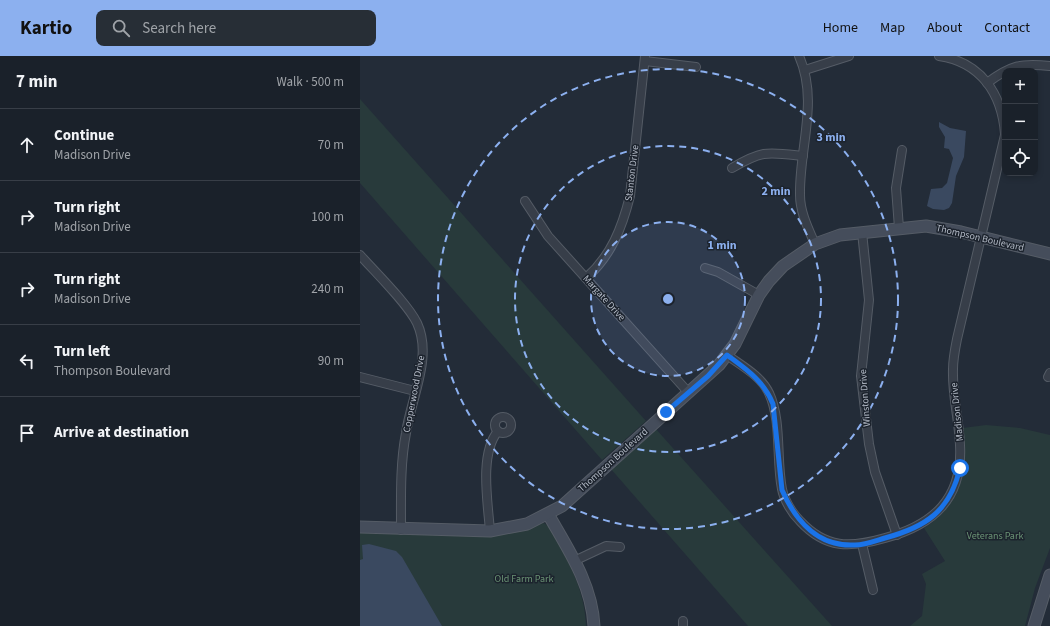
<!DOCTYPE html>
<meta charset="utf-8">
<style>
body{margin:0;font-family:"Source Sans 3",sans-serif;background:#272e36;color:#f1f3f6}
.controls{position:absolute;right:12px;top:12px;display:grid;overflow:hidden;border-radius:8px;box-shadow:0 2px 6px #0003}
.controls button{width:36px;height:36px;display:grid;place-items:center;padding:0;border:0;border-bottom:1px solid #383e47;background:#1a212a;color:#f1f3f6;font:20px sans-serif}
.stop{position:absolute;width:12px;height:12px;margin:-9px;border:3px solid #1a73e8;border-radius:50%;background:#fff}
.stop.end{background:#1a73e8;border-color:#fff;box-shadow:0 1px 4px #0008}
.list{margin:0;padding:0;list-style:none}
h2{display:flex;justify-content:space-between;align-items:center;height:52px;margin:0;padding:0 16px;font-size:17px}
h2 small{font-size:13px;font-weight:400;color:#9fa3a8}
.list li{display:grid;grid-template-columns:26px 1fr auto;gap:12px;align-items:center;box-sizing:border-box;height:72px;padding:0 16px;border-top:1px solid #383e47}
.list b{display:block;font-size:15px;white-space:nowrap}
.list p{margin:0;font-size:13px;white-space:nowrap;color:#9fa3a8}
.list em{font-size:13px;font-style:normal;color:#9fa3a8}
.icon{flex:none;width:22px;height:22px;fill:none;stroke:currentColor;stroke-width:2;stroke-linecap:round;stroke-linejoin:round}
.map{position:relative;flex:none;width:690px;height:570px;overflow:hidden}
header{display:flex;align-items:center;gap:24px;box-sizing:border-box;height:56px;padding:0 20px;background:#8cb0ef;color:#111}
header strong{font-size:19px}
nav{display:flex;gap:22px;margin-inline-start:auto;font-size:14px}
.search{width:280px;height:36px;background:#272e36;display:flex;align-items:center;gap:10px;box-sizing:border-box;padding:0 14px;border-radius:8px;color:#9fa3a8;font-size:15px}
main{display:flex}
aside{flex:1;background:#1a212a}
.map>svg:first-child{display:block}
.green{fill:#283a3b}
.water{fill:#3a4960}
.lines{fill:none;stroke-linecap:round;stroke-linejoin:round}
.street-casing{stroke:#555c66;stroke-width:10}
.secondary-casing{stroke:#555c66;stroke-width:13}
.street{stroke:#373e49;stroke-width:8}
.secondary{stroke:#454d5b;stroke-width:11}
.route{stroke:#1a73e8;stroke-width:5}
.ring{fill:none;stroke:#8cb0ef;stroke-width:2;stroke-dasharray:7 5}
.labels{text-anchor:middle;dominant-baseline:central;stroke-width:3;stroke-linejoin:round;paint-order:stroke}
.street-label{font-size:10px;fill:#b2b9c5;stroke:#1c232d}
.park-label{font-size:10px;fill:#6b9475;stroke:#1c232d}
.centre{fill:#8cb0ef;stroke:#1c232d;stroke-width:2}
.ring-label{font-size:12px;text-anchor:middle;font-weight:bold;fill:#8cb0ef;stroke:#1c232d;stroke-width:3;stroke-linejoin:round;paint-order:stroke}
</style>
<header>
<strong>Kartio</strong>
<div class="search"><svg class="icon" aria-label="search" viewBox="0 0 24 24"><circle cx="10" cy="10" r="6"/><path d="M15 15l6 6"/></svg>Search here</div>
<nav><a>Home</a><a>Map</a><a>About</a><a>Contact</a></nav>
</header>
<main>
<aside>
<h2>7 min<small>Walk · 500 m</small></h2>
<ul class="list">
<li><svg class="icon" aria-label="ahead" viewBox="0 0 24 24"><path d="M12 20V5M6 11l6-6 6 6"/></svg><div><b>Continue</b><p>Madison Drive</p></div><em>70 m</em></li>
<li><svg class="icon" aria-label="right" viewBox="0 0 24 24"><path d="M7 20v-9h11M14 6l5 5-5 5"/></svg><div><b>Turn right</b><p>Madison Drive</p></div><em>100 m</em></li>
<li><svg class="icon" aria-label="right" viewBox="0 0 24 24"><path d="M7 20v-9h11M14 6l5 5-5 5"/></svg><div><b>Turn right</b><p>Madison Drive</p></div><em>240 m</em></li>
<li><svg class="icon" aria-label="left" viewBox="0 0 24 24"><path d="M17 20v-9H6M10 6l-5 5 5 5"/></svg><div><b>Turn left</b><p>Thompson Boulevard</p></div><em>90 m</em></li>
<li><svg class="icon" aria-label="arrive" viewBox="0 0 24 24"><path d="M6 21V4h12l-3 4 3 4H6"/></svg><div><b>Arrive at destination</b></div></li>
</ul>
</aside>
<div class="map">
<svg width="690" height="570" viewBox="0 0 690 570">
<rect width="100%" height="100%" fill="#232c38"/>
<g class="green">
<polygon points="0,43 286,365 242,404 0,127"/>
<path d="M626 369 660 372 690 379V492L675 532 665 570H550L562 560 566 528 562 518 585 505 564 472C602 449 605 412 603 372Z"/>
<polygon points="295,372 472,570 388,570 250,412"/>
<path d="M184 467 189 471C207 502 225 533 226 570H0V476L136 479Z"/>
</g>
<g class="water">
<polygon points="579,66 590,72 606,75 604,101 596,120 592,147 589,152 584,154 573,153 567,150 571,133 582,132 587,127 593,102 589,93 584,92 585,81 579,71"/>
<polygon points="9,488 36,495 42,501 82,570 0,570 0,504 3,503 2,489"/>
</g>
<g class="lines">
<defs>
<g id="street">
<path d="M439 0C459 45 439 92 440 139 440 156 448 172 455 188"/>
<path d="M579 0C621 6 642 38 645 78"/>
<polyline points="285,5 336,11"/>
<polyline points="445,14 489,0"/>
<path d="M627 27C651 9 661 7 690 10"/>
<path d="M372 112C403 94 407 96 443 100"/>
<polyline points="165,145 188,180 328,336"/>
<polyline points="539,172 536,132 542,94"/>
<polyline points="502,176 509,244 501,320 509,388 515,416 537,479"/>
<path d="M0 199C16 217 47 247 57 267 73 301 51 342 46 377 40 408 41 441 41 474"/>
<polyline points="345,212 358,216 399,239"/>
<path d="M226 222C251 200 262 172 270 140L285 0"/>
<path d="M367 299C382 310 401 320 409 337 422 365 416 404 422 433 424 444 432 457 440 465 466 493 490 492 525 482 574 469 603 442 600 389 599 363 592 339 593 313 593 303 595 293 597 283L645 79"/>
<polyline points="0,321 55,335"/>
<polyline points="688,321 690,317"/>
<circle cx="143" cy="369" r="8"/>
<path d="M130 475C128 447 119 398 138 375"/>
<polyline points="502,488 513,534"/>
<polyline points="214,505 246,490 260,491"/>
<polyline points="323,570 323,565"/>
</g>
<g id="secondary">
<path d="M188 458C208 493 232 528 234 570"/>
<polyline points="0,471 130,475 167,468 202,450 359,309 375,288 399,239 409,225 423,210 455,188 480,179 566,170 601,176 690,198"/>
<polyline points="674,570 690,519"/>
</g>
</defs>
<use href="#street" class="street-casing"/>
<use href="#secondary" class="secondary-casing"/>
<use href="#street" class="street"/>
<use href="#secondary" class="secondary"/>
</g>
<g class="lines">
<path class="route" d="M306 356 348 320 367 299C386 313 404 325 413 348L422 434C436 466 459 491 495 489 505 489 515 485 525 482 566 471 590 455 600 412"/>
</g>
<circle cx="308" cy="243" r="77" fill="#8cb0ef" fill-opacity=".12"/>
<g class="ring">
<circle cx="308" cy="243" r="77"/>
<circle cx="308" cy="243" r="153"/>
<circle cx="308" cy="243" r="230"/>
</g>
<g class="labels">
<g class="street-label">
<text transform="translate(272 117) rotate(-83)">Stanton Drive</text>
<text transform="translate(620 182) rotate(13)">Thompson Boulevard</text>
<text transform="translate(244 242) rotate(48)">Margate Drive</text>
<text transform="translate(54 338) rotate(-79)">Copperwood Drive</text>
<text transform="translate(505 342) rotate(-94)">Winston Drive</text>
<text transform="translate(597 356) rotate(-96)">Madison Drive</text>
<text transform="translate(253 404) rotate(-42)">Thompson Boulevard</text>
</g>
<g class="park-label">
<text x="635" y="480">Veterans Park</text>
<text x="164" y="523">Old Farm Park</text>
</g>
</g>
<circle cx="308" cy="243" r="6" class="centre"/>
<g class="ring-label">
<text x="471" y="85">3 min</text>
<text x="416" y="139">2 min</text>
<text x="362" y="193">1 min</text>
</g>
</svg>
<div class="controls">
<button>+</button>
<button>−</button>
<button><svg class="icon" aria-label="locate" viewBox="0 0 24 24"><circle cx="12" cy="12" r="6"/><path d="M12 2v4M12 18v4M2 12h4M18 12h4"/></svg></button>
</div>
<div class="stop" style="left:600px;top:412px"></div>
<div class="stop end" style="left:306px;top:356px"></div>
</div>
</main>
